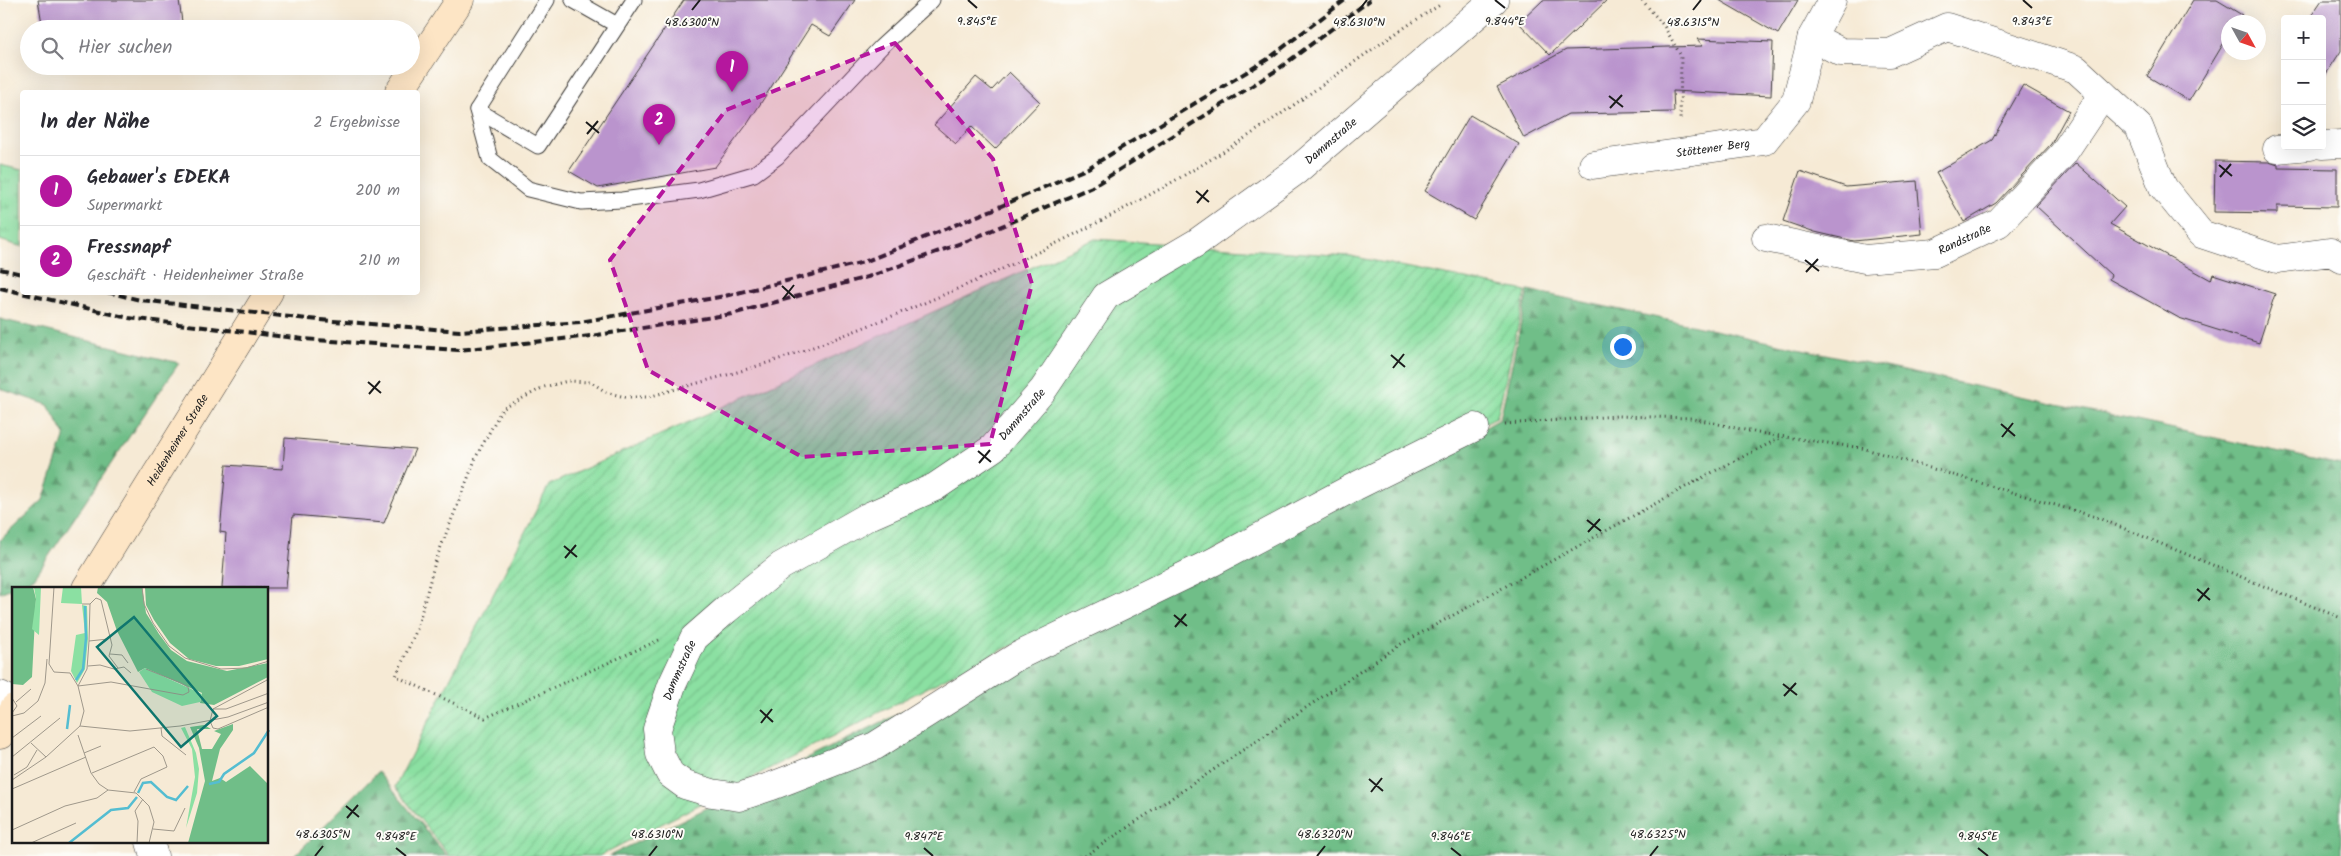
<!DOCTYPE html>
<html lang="de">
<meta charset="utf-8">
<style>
body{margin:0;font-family:Kalam,sans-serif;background:#f7f7f7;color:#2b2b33}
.controls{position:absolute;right:15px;top:15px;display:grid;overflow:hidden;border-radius:5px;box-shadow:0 5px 20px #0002}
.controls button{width:45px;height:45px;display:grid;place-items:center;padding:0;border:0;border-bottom:1px solid #e1e1e2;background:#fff;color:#2b2b33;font:25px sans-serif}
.compass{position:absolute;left:2221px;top:15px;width:45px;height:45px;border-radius:50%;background:#fff;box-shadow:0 5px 20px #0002;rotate:130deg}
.you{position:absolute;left:1622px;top:346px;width:18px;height:18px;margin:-12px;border:4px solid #fff;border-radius:50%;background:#1a73e8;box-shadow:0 0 0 8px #1a73e833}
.badge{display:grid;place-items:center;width:32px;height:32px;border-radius:50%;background:#b5179e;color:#fff;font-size:16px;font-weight:700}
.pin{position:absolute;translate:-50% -41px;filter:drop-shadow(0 1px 2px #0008)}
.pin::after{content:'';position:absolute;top:26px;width:18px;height:15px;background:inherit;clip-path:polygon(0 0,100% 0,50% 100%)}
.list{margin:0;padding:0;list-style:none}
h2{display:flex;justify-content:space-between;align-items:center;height:65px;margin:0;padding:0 20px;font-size:21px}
h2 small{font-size:16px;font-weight:400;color:#7c7c81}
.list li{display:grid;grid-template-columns:32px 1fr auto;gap:15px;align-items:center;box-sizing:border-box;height:70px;padding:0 20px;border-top:1px solid #e1e1e2}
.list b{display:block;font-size:19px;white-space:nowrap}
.list p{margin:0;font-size:16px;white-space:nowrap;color:#7c7c81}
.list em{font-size:16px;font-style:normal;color:#7c7c81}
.icon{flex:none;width:28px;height:28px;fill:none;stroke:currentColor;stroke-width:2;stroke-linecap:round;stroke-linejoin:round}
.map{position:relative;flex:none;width:2341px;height:856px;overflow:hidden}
.search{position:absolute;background:#fff;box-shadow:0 5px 20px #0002;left:20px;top:20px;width:400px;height:55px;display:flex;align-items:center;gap:12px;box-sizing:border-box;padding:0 18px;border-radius:28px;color:#7c7c81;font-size:19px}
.panel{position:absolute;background:#fff;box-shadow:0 5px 20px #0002;left:20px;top:90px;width:400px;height:205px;border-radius:5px}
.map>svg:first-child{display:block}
.grass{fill:url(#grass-tufts);stroke:#547e5f}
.forest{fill:url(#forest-firs);stroke:#466d52}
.garden{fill:url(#garden-furrows);stroke:#547e5f}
.building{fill:#ba94cd}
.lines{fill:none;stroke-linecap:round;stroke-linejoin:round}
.service-casing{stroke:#3d3b38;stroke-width:17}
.minor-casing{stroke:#3d3b38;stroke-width:29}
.tertiary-casing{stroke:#3d3b38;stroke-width:29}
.secondary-casing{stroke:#3d3b38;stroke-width:29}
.path{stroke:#3d3b38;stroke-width:3;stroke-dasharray:1 4;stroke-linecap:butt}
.service{stroke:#fff;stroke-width:15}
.minor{stroke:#fff;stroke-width:28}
.tertiary{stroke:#fff;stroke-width:28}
.secondary{stroke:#fde5c5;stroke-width:28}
.rail{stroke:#1c1c1c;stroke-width:4;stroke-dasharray:8 4;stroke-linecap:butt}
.marked{fill:#b5179e;fill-opacity:0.2;stroke:#b5179e;stroke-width:4;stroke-dasharray:10 6;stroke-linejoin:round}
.ticks{fill:none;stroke:#1c1c1c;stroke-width:2}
.labels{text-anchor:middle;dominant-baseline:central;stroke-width:4;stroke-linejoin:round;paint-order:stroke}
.street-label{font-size:12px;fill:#1c1c1c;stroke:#fdfcf7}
.inset-river{fill:none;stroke:#54bdd1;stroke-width:2.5}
.inset-road{fill:none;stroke:#9f988b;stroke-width:1}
.view{fill:#0f766e;fill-opacity:0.15;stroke:#0f766e;stroke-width:2.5}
.inset-edge{fill:none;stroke:#1c1c1c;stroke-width:2.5}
.ticks-label{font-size:12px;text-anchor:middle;fill:#1c1c1c;stroke:#fdfcf7;stroke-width:4;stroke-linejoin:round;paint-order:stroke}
</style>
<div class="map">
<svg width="2341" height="856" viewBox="0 0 2341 856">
<defs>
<pattern id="grass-tufts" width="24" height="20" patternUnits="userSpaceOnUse" patternTransform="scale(1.25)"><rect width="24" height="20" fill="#8be0a2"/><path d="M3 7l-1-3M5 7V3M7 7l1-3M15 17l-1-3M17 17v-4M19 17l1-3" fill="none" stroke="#77c08b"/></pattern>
<pattern id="forest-firs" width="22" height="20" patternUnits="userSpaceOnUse" patternTransform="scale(1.25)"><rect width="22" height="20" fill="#70be88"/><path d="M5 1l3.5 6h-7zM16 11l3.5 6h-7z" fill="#5b9a6e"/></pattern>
<pattern id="garden-furrows" width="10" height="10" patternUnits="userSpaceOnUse" patternTransform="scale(1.25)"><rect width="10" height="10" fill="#8be0a2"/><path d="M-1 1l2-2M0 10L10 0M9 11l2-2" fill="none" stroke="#77c08b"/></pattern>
</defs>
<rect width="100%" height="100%" fill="#fdfcf7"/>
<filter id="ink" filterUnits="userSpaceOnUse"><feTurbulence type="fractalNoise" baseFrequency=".02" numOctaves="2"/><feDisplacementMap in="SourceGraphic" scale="10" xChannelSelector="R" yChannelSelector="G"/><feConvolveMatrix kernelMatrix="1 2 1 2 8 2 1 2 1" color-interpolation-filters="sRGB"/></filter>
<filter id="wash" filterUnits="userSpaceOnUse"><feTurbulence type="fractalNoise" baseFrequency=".0096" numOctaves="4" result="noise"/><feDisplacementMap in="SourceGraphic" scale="20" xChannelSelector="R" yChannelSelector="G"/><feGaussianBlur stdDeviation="1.12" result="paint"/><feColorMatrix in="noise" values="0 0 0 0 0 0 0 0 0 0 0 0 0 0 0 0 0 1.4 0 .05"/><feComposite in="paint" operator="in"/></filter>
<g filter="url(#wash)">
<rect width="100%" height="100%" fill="#f6ead5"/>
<polygon class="grass" points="0,165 22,170 22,247 0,240"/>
<g class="forest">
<polygon points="1528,290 2341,465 2341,856 609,856 1014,657 1363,496 1500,419"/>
<polygon points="0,319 179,363 34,578 0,593 0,540 43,500 65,435 48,405 0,389"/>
<polygon points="378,772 447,856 294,856"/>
</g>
<polygon class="garden" points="1095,239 1350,256 1526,291 1497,417 983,659 599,856 449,856 395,787 549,485"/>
<g id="blocks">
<g class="building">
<polygon points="38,0 179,0 183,29 43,29"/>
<polygon points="684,0 855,0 830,36 811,25 748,123 715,167 598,188 569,171"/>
<polygon points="1543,0 1607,0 1550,55 1519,23"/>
<polygon points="1719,0 1798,0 1778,34"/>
<polygon points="2193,0 2217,0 2242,15 2237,22 2228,22 2228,36 2189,101 2147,76"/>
<polygon points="2322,0 2341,0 2341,51 2324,77 2322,76 2322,19 2309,19"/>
<polygon points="1697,39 1773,42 1771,96 1673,91 1674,112 1568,114 1524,138 1497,87 1566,50 1703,46"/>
<polygon points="1009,72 1040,102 995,149 971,126 956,144 934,125 976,77 992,90"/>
<polygon points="2023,85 2069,111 2051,144 1996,203 1964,222 1936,173 1992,140"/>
<polygon points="1470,115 1519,144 1474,220 1425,191"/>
<polygon points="2215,161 2269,162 2278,165 2278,168 2337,169 2337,207 2277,206 2277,213 2214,212"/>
<polygon points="2076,163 2125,207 2110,224 2211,280 2213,274 2275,294 2259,343 2179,318 2109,279 2111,275 2036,206"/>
<polygon points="1800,171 1846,187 1917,181 1922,234 1854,241 1815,232 1783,221"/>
<polygon points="285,438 415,449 384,523 293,515 286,588 222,588 226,533 220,532 226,465 283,469"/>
</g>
</g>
</g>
<g filter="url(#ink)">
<use href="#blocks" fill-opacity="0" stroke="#3d3b38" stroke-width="1"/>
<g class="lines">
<defs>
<g id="service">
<polyline points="547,0 477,110 538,146 634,0"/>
<polyline points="573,0 617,25"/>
<polyline points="477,110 490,159 528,189 581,202 622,200 699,190 754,174 777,157 881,47 932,0"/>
</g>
<g id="minor">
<polyline points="1812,37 1841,52 1890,53 1947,27 2076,69 2139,127 2163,187 2201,234 2277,259 2331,252 2341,258"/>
<polyline points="2322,145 2341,144"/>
<polyline points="2277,149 2310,146"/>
<path id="s1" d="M1593 165 1764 141 1796 101 1812 37 1832 0"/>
<path id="s2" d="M1766 238 1865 259 1935 253 1999 223 2063 154 2103 94"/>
<path id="s3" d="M1475 427 1350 489 1213 562 1016 657 875 746 772 786 739 797 712 793 685 785 670 774 660 754 657 729 672 685 694 638 726 610 781 566 867 517 935 487 993 448 1043 390 1106 296 1196 243 1296 171 1494 0"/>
<polyline points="0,695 14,702"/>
</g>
<polyline id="tertiary" points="150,842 154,856"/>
<g id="secondary">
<polyline points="399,92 460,0"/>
<path id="s4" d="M86 588 269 292"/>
<polyline points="0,735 14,708"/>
</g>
</defs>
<use href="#service" class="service-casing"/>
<use href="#minor" class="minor-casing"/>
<use href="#tertiary" class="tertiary-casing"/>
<use href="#secondary" class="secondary-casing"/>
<g class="path">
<polyline points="1642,0 1664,26 1681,56 1680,122"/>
<polyline points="1505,424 1617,416 1692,418 1758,433 1862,448 2096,517 2341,618"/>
<path d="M659 640 485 718 396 676 417 629 435 562 477 455 502 409 544 387 568 381 591 382 606 392 625 397H648C696 383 746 371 794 354 943 299 1091 234 1226 150 1299 105 1366 50 1440 5"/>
<polyline points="1085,856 1401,644 1709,474 1782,437"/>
<polyline points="1765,856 1786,856"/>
</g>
<use href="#service" class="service"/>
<use href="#minor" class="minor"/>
<use href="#tertiary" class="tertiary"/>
<use href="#secondary" class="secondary"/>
<g class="rail">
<polyline points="0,269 22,274"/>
<polyline points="0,288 129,318 303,339 458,350 591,336 732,314 871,276 967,241 1092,187 1277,70 1370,0"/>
<polyline points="107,292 140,300 308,319 460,331 580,322 725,296 864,262 992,210 1088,168 1268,59 1345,0"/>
</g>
</g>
</g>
<path class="marked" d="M895 43 993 159 1032 284 990 444 802 457 648 370 610 260 726 110Z"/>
<path class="ticks" d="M968 0 977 8M1495 0 1505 8M2023 0 2032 8M692 10 700 0M1359 10 1367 0M1693 10 1701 0M1609 96 1623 107M1610 108 1622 95M586 122 599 133M587 134 598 121M2219 165 2232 176M2220 177 2231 164M1196 191 1209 202M1197 203 1208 190M1805 260 1819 271M1806 272 1818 259M782 286 795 298M783 299 794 285M1391 355 1405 367M1393 368 1404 354M368 382 381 393M369 394 380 381M2001 424 2015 436M2002 437 2013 423M978 451 991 462M979 463 990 450M1587 520 1601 531M1588 532 1600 519M564 546 577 557M565 558 576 545M2197 589 2210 600M2198 601 2209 588M1174 615 1187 626M1175 627 1186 614M1783 684 1797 695M1784 696 1796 683M760 710 773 722M761 723 772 709M1369 779 1383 791M1371 792 1382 778M346 806 359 817M347 818 358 805M396 848 406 856M924 848 933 856M1451 848 1461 856M1978 848 1988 856M315 856 323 846M649 856 657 846M1317 856 1325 846M1650 856 1658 846"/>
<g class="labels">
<g class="street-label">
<text stroke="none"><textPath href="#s3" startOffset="1865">Dammstraße</textPath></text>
<text stroke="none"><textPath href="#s1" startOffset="121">Stöttener Berg</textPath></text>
<text stroke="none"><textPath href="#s2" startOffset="204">Randstraße</textPath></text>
<text stroke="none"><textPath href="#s3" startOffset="1446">Dammstraße</textPath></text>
<text stroke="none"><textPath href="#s4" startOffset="174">Heidenheimer Straße</textPath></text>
<text stroke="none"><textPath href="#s3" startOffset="1010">Dammstraße</textPath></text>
</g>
</g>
<g transform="translate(12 587)">
<rect width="256" height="256" fill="#f6ead5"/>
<path d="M51 0H69L70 17 49 16ZM70 18 75 19 76 52 73 82 65 96 59 84 64 48 73 46ZM173 140 184 166 187 182 185 206 174 241 183 190 180 162 169 141Z" fill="#8be0a2"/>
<path d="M0 0H21L24 12 20 90 11 98 0 97ZM86 0H130L134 26 147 47 159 63 175 74 215 84 256 76V90L202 118 188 116 190 106 133 81 126 85 105 44 95 15 85 6ZM133 0H256V72L227 79H204L177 72 158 56 142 33 134 18ZM221 137V143L208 162 200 194 208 191 214 195 238 179 256 197V256H176L193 194 187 161 178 140 192 138 199 142H185L190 162H200L209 147 202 144Z" fill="#70be88"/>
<path d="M22 0H29L27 48 20 42 24 12ZM133 81 190 107 188 115 170 119 140 105 127 85Z" fill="#8be0a2"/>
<path class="inset-river" d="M64 93 71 82 74 51 73 19M55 142 58 118M197 197 207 195 212 187 242 166 257 143M126 206 131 196 139 195 155 210 164 213 176 199M57 256 99 223 116 221 125 210"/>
<path class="inset-road" d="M42 0 37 77 42 85 58 86 66 99M130 0 132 17 141 36 157 59 173 71 209 82 234 81 257 74M78 17 84 11 89 13 100 58 97 69 106 81M77 54 96 52M98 67 110 68 116 76M76 79 88 78 102 82 112 80 119 86M257 92 201 122 198 134 201 141 206 142 257 120M66 99 99 95 171 108 177 105 176 100 169 96 134 82M0 111 5 119 0 126M4 115 19 102M201 122H214L257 106M0 129 12 126 26 114 33 96 35 72M68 139 72 124 66 99 75 82 77 54 78 17H70M149 141 150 149 174 168M66 148 79 186 87 197 96 203 124 206 137 219 142 235 137 256M0 151 29 129M19 156 34 170M72 166 89 159M0 170 48 131M80 186 142 160 151 169 155 180 129 192 122 205M2 188 15 180 25 163M0 193 34 170 68 139 118 144 168 139 216 130 257 115M0 202 74 170M141 242 162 244 173 221M0 243 53 219 85 211 96 203M19 256 64 236M125 256 126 234 123 224 131 212"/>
<path class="view" d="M122 30 205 129 169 160 85 60Z"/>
<rect width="256" height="256" class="inset-edge"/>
</g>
<g class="ticks-label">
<text x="977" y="25">9.845°E</text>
<text x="1505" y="25">9.844°E</text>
<text x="2032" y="25">9.843°E</text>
<text x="692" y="26">48.6300°N</text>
<text x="1359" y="26">48.6310°N</text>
<text x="1693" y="26">48.6315°N</text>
<text x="323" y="838">48.6305°N</text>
<text x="657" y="838">48.6310°N</text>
<text x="1325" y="838">48.6320°N</text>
<text x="1658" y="838">48.6325°N</text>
<text x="396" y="840">9.848°E</text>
<text x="924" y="840">9.847°E</text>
<text x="1451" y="840">9.846°E</text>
<text x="1978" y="840">9.845°E</text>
</g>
</svg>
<div class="controls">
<button>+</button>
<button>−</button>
<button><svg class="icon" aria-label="layers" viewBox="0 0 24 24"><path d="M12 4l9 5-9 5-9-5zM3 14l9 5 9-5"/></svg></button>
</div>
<svg class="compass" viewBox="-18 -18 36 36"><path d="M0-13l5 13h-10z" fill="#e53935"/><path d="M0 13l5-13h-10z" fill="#7c7c81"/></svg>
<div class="you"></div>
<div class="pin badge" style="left:732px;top:92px">1</div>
<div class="pin badge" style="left:659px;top:145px">2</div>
<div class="search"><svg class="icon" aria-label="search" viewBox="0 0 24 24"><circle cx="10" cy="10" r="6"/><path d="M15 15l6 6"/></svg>Hier suchen</div>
<section class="panel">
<h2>In der Nähe<small>2 Ergebnisse</small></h2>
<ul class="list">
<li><span class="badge">1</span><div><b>Gebauer's EDEKA</b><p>Supermarkt</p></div><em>200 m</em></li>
<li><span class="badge">2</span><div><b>Fressnapf</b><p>Geschäft · Heidenheimer Straße</p></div><em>210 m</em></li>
</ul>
</section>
</div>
